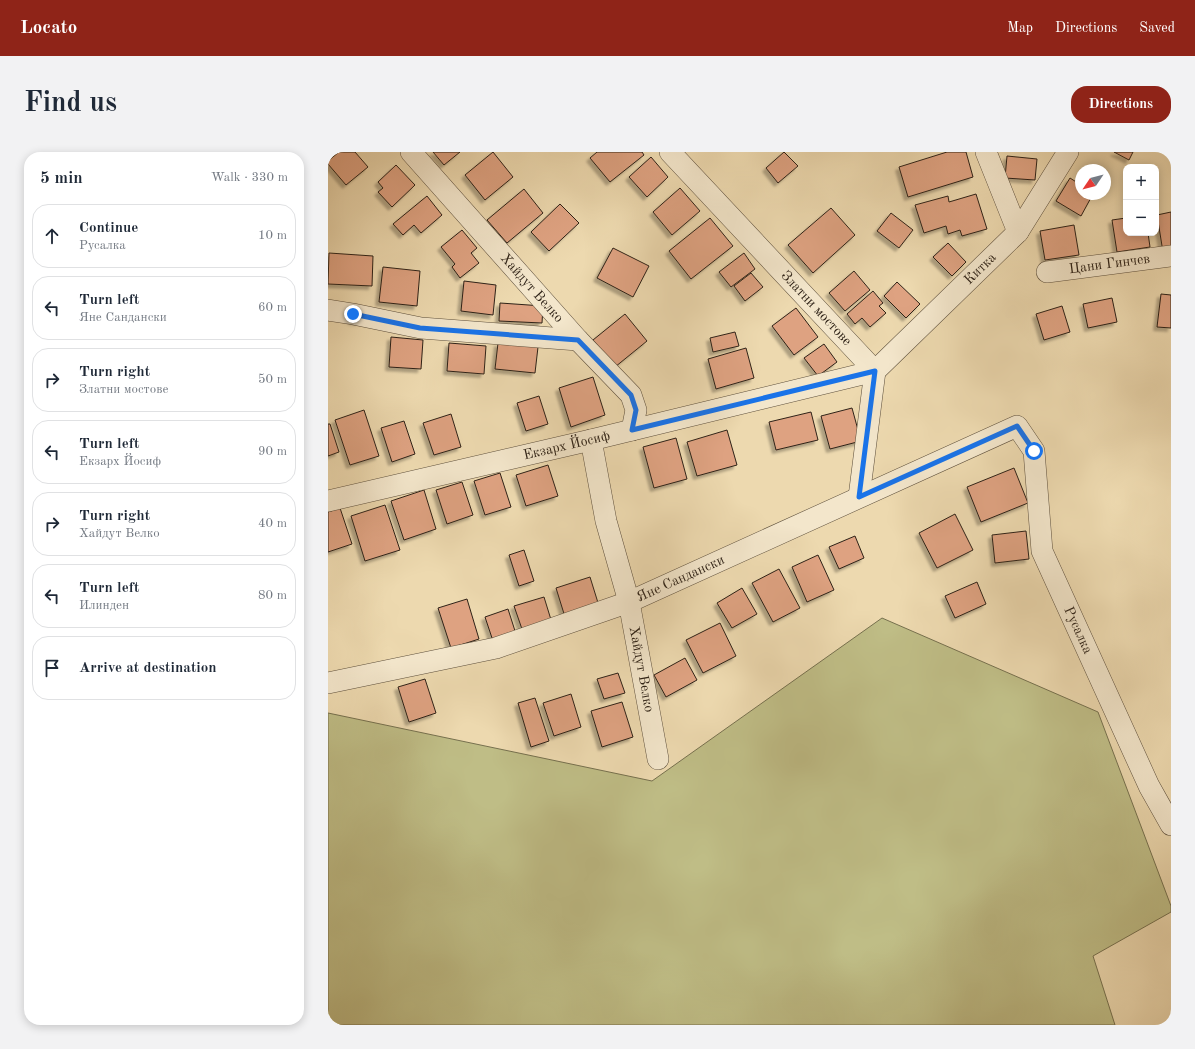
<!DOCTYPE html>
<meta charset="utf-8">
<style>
body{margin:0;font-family:"Old Standard TT",serif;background:#f2f2f3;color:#1f2937}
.controls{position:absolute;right:12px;top:12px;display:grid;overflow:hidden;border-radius:8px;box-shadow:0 2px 10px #0003}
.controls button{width:36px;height:36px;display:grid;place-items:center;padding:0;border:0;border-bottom:1px solid #e0e1e3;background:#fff;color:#1f2937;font:20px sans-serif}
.compass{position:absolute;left:747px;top:12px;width:36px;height:36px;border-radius:50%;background:#fff;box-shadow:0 2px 10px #0003;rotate:235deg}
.stop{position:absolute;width:12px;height:12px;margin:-9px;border:3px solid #1a73e8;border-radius:50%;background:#fff}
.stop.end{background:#1a73e8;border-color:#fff;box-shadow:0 1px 4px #0008}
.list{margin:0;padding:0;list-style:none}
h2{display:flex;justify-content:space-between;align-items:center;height:52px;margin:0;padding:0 16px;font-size:17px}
h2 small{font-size:13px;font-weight:400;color:#747a83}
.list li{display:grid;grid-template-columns:26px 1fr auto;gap:12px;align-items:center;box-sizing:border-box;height:64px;margin:0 8px 8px;padding:0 8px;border:1px solid #e0e1e3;border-radius:16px}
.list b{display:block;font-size:15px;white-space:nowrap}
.list p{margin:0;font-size:13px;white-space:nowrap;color:#747a83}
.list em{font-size:13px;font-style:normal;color:#747a83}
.icon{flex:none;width:22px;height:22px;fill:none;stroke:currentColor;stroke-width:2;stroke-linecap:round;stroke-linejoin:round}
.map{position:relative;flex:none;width:843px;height:873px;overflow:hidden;border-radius:16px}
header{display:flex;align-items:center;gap:24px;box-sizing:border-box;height:56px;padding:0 20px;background:#8f2418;color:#fff}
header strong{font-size:19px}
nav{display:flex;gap:22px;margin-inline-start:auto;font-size:14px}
.intro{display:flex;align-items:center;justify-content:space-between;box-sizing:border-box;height:96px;padding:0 24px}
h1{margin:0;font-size:28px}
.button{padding:10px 18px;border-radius:16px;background:#8f2418;color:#fff;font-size:14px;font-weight:700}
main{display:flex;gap:24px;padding:0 24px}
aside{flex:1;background:#fff;border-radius:16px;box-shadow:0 2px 10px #0003}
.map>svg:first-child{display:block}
.green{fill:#bfbd86;stroke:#76704e}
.building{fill:#dea281;stroke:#2e2217;filter:url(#shadow)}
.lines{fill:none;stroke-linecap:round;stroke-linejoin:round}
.minor-casing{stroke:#5e503d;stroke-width:22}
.minor{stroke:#f3e6cb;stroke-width:21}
.route{stroke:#1a73e8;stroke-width:5}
.labels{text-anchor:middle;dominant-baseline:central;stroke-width:3;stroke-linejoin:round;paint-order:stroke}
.street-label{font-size:14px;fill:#2e2217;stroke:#f3e6cb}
</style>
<header>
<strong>Locato</strong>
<nav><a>Map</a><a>Directions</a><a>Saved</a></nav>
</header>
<div class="intro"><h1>Find us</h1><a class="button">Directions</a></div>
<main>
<aside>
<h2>5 min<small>Walk · 330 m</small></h2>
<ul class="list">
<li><svg class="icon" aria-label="ahead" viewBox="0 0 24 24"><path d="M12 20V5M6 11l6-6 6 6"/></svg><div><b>Continue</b><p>Русалка</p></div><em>10 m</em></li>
<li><svg class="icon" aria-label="left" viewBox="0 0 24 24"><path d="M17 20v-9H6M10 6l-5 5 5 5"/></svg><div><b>Turn left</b><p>Яне Сандански</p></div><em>60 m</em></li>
<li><svg class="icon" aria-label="right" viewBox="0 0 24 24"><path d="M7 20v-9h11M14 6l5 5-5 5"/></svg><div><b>Turn right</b><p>Златни мостове</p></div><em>50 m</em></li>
<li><svg class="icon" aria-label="left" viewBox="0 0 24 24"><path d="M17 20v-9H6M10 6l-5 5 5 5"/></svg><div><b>Turn left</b><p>Екзарх Йосиф</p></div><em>90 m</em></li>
<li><svg class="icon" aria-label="right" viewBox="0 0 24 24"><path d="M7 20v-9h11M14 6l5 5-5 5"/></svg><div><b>Turn right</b><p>Хайдут Велко</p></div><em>40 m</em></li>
<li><svg class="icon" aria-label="left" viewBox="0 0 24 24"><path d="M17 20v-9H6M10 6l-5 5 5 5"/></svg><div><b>Turn left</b><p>Илинден</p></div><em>80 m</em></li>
<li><svg class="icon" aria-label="arrive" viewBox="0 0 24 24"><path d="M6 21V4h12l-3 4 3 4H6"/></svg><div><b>Arrive at destination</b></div></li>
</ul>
</aside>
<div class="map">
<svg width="843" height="873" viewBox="0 0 843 873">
<defs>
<filter id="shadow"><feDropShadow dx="-3.5" dy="3.5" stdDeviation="1" flood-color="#0004"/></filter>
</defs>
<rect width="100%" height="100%" fill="#edd9af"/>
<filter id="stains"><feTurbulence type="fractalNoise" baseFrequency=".005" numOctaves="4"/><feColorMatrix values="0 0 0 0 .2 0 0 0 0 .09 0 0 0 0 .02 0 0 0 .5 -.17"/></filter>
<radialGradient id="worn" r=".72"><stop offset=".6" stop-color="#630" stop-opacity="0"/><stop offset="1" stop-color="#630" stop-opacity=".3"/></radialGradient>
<polygon class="green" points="554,466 770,560 843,754 843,760 765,804 787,873 0,873 0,561 324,629"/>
<g class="building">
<polygon points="11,0 27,0 40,15 18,33 0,12 0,9"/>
<polygon points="105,0 132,0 116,13"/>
<polygon points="165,0 185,25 157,48 137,23"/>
<polygon points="269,0 314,0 316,3 282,30 262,6"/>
<polygon points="456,0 470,14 450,31 438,16"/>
<polygon points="619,0 638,0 645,25 580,45 571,15"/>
<polygon points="786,0 805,0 801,8"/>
<polygon points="679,4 709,7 707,28 677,26"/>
<polygon points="323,5 340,25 319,45 301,25"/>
<polygon points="68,13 87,33 64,55 50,40 55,36 50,30"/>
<polygon points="742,26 753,33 753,42 765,42 753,64 728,49"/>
<polygon points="352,36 372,59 344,83 325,60"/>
<polygon points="196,37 215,61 179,91 159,68"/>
<polygon points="648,42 659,77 634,84 632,78 620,82 618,74 596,81 587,53 620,44 621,50"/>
<polygon points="99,44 114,63 93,81 86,73 75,83 65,72"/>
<polygon points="232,52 251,71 221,99 203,80"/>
<polygon points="503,56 527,83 485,121 460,93"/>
<polygon points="843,60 843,98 835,100 829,63"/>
<polygon points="563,61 585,78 571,96 549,79"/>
<polygon points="382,66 405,94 363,127 341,99"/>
<polygon points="798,66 798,81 820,81 822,95 789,100 784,68"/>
<polygon points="746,73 751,103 717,108 712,79"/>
<polygon points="134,78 149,96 143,101 151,111 132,126 124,115 127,112 113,95"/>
<polygon points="620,91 638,110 624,124 605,105"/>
<polygon points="285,96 321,114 305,145 269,126"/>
<polygon points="1,101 45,104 44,134 0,132"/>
<polygon points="416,101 427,117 403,135 391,120"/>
<polygon points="55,115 92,119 89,154 51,150"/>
<polygon points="526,119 542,138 517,159 501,141"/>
<polygon points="423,121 435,135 417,149 406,134"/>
<polygon points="136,129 168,133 165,163 133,159"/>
<polygon points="569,130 592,152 578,166 556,144"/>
<polygon points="545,139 555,151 551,154 558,161 542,175 534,166 527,172 519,162"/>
<polygon points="833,142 843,143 843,176 829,175"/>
<polygon points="784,146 789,170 760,176 755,152"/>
<polygon points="172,151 215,154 214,171 171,169"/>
<polygon points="734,154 742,180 716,188 708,162"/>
<polygon points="468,156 490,185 466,203 444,174"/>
<polygon points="297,162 319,189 287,215 265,188"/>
<polygon points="407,180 411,194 385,200 382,186"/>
<polygon points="63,185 95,188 93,217 61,215"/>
<polygon points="121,191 158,194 156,222 119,219"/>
<polygon points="170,191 210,195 207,221 167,217"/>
<polygon points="496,192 509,210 490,224 476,206"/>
<polygon points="418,196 426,226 388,237 380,207"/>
<polygon points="265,225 277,263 243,275 231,236"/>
<polygon points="211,244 220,272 198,279 189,251"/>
<polygon points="524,256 533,289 502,297 493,264"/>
<polygon points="36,258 51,304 22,313 7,268"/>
<polygon points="483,260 490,288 448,298 441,270"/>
<polygon points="123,262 133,295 106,303 95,271"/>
<polygon points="76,269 87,302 64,310 53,276"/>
<polygon points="0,272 2,272 11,300 0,304"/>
<polygon points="399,278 409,313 369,324 359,290"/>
<polygon points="348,286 359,327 326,336 315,295"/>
<polygon points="220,313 230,344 198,354 188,323"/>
<polygon points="686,316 700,351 653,370 639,335"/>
<polygon points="172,321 183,355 157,363 146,329"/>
<polygon points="134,330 145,363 119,372 108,338"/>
<polygon points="96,338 108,377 76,388 63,349"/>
<polygon points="57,353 72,398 37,409 23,364"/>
<polygon points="12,356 24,392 0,400 0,360"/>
<polygon points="627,362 645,398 609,416 591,381"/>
<polygon points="698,379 701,407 667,411 664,383"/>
<polygon points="527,384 536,406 511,417 501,395"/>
<polygon points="196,398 206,429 191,434 181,403"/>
<polygon points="490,403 506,438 479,450 464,415"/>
<polygon points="451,417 472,456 445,470 424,431"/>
<polygon points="262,425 271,454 237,465 228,436"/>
<polygon points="649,430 658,452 627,466 617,444"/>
<polygon points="414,436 429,462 404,476 389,451"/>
<polygon points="216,445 224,471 195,480 186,454"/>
<polygon points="139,447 151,487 123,496 110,456"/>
<polygon points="180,457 188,482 165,489 157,465"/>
<polygon points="392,471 408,504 375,521 358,488"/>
<polygon points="357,506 369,528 338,545 326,523"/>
<polygon points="290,521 297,541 276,547 269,527"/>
<polygon points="97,527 108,561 81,570 70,535"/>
<polygon points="243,542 253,575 226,584 215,551"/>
<polygon points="207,546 221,589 203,595 190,551"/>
<polygon points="294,550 305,585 274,595 263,559"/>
</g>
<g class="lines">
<defs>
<g id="minor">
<path id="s1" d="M83 0 250 188 303 243 308 258 304 278"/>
<path id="s2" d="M342 0 547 219 531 345"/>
<polyline points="658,0 690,80"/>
<path id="s3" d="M719 120 843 104"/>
<polyline points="0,158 25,162 93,176 250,188"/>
<path id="s4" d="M263 288 278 369 301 450 330 607"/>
<path id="s5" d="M0 349 263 288 547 219 690 80 740 0"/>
<path id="s6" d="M0 531 168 496 301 450 689 274 706 299 714 399 821 634 843 673"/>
</g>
</defs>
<use href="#minor" class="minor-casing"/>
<use href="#minor" class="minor"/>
</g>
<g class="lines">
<polyline class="route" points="25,162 92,176 250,188 303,243 308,258 304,278 547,219 531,345 689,274 706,299"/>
</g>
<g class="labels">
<g class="street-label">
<text stroke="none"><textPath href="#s3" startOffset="63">Цани Гинчев</textPath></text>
<text stroke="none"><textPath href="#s5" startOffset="709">Китка</textPath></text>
<text stroke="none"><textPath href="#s1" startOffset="182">Хайдут Велко</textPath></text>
<text stroke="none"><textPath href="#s2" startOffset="214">Златни мостове</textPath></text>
<text stroke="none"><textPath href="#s5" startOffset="245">Екзарх Йосиф</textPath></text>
<text stroke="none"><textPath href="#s6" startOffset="369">Яне Сандански</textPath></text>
<text stroke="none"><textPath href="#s6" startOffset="956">Русалка</textPath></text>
<text stroke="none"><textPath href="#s4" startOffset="235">Хайдут Велко</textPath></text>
</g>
</g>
<rect width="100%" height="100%" filter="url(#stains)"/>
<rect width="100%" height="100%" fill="url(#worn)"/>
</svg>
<div class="controls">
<button>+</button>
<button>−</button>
</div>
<svg class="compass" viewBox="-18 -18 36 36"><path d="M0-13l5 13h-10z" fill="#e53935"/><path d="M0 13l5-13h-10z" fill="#747a83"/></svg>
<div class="stop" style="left:706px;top:299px"></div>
<div class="stop end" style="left:25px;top:162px"></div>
</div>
</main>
